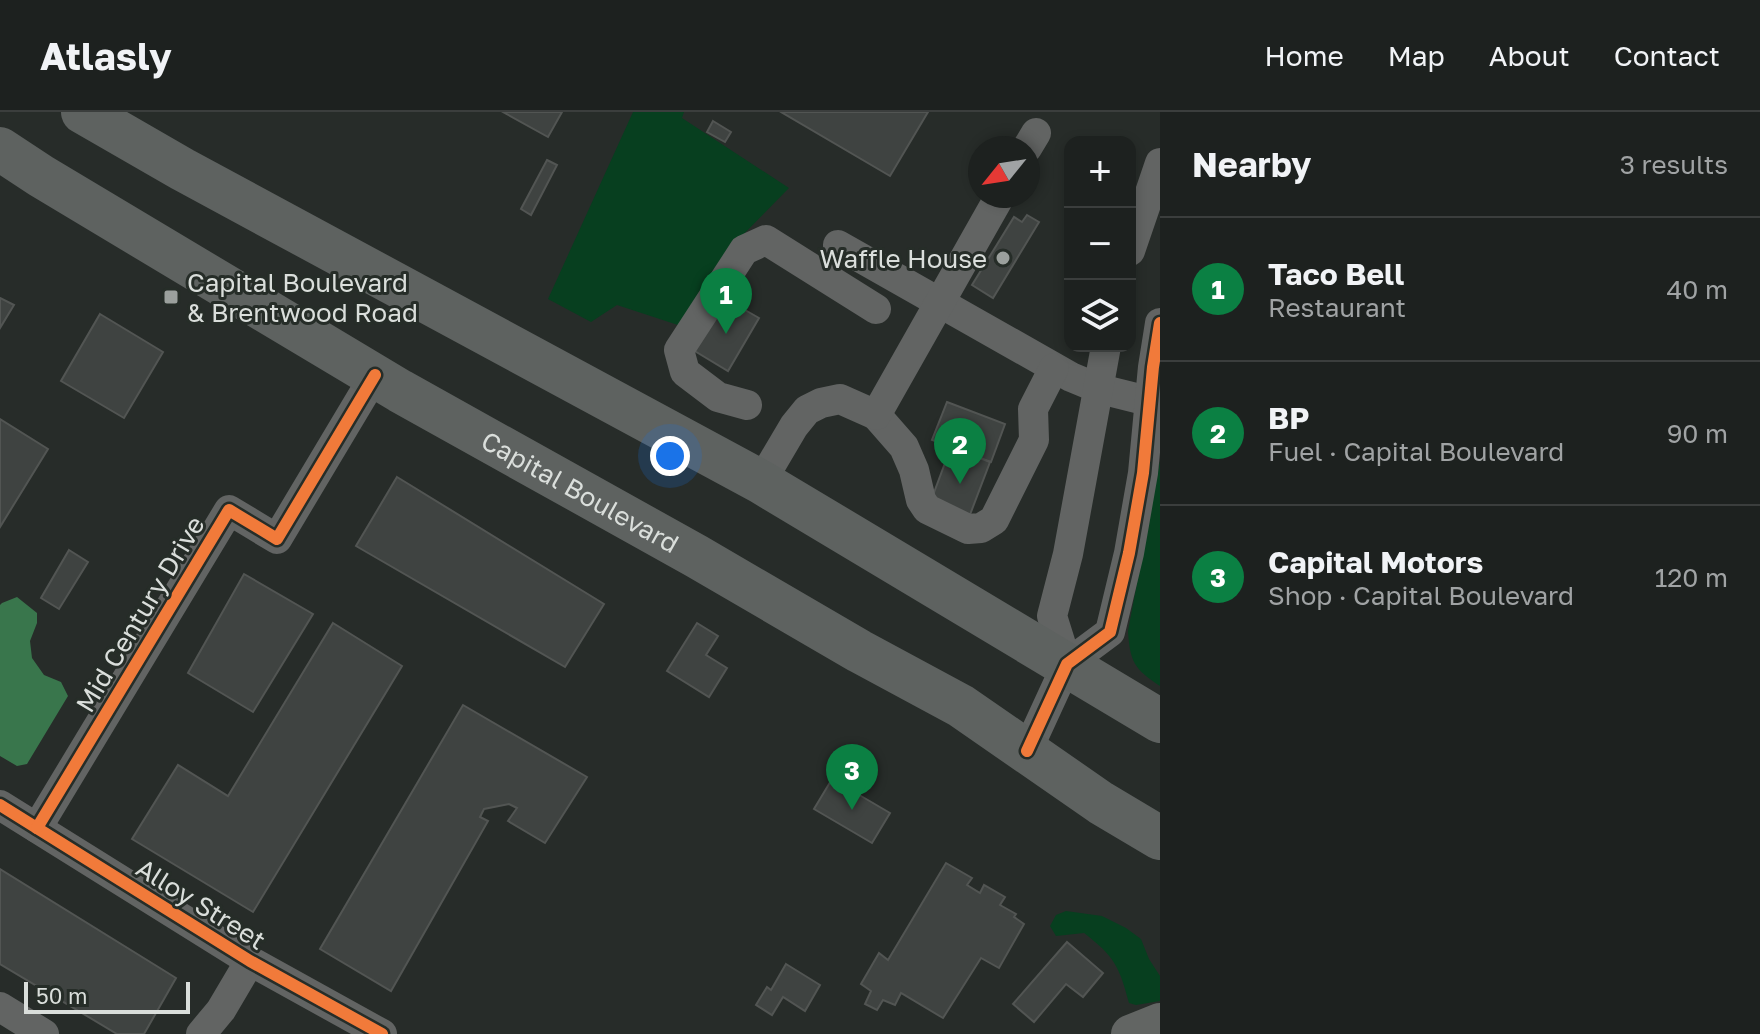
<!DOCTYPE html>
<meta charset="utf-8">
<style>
body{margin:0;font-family:"Golos Text",sans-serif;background:#2a2e2c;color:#f1f3f6}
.controls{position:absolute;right:24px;top:24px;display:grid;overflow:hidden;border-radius:16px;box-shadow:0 4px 12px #0003}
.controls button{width:72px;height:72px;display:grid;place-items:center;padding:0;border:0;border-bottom:2px solid #3b3e3d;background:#1d211f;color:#f1f3f6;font:40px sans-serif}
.compass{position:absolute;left:968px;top:24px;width:72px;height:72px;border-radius:50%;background:#1d211f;box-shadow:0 4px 12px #0003;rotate:240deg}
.scale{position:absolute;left:24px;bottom:20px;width:166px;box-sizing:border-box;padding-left:8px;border:4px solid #dadedb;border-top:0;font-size:22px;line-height:28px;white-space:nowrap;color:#dadedb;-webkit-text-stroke:6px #262d28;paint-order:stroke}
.you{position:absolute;left:670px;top:344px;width:28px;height:28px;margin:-20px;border:6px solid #fff;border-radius:50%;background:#1a73e8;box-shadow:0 0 0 12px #1a73e833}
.badge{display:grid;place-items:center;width:52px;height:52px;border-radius:50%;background:#0b8043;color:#fff;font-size:26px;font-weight:700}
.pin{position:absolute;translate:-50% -66px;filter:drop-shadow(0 2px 4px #0008)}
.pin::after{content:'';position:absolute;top:42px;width:28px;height:24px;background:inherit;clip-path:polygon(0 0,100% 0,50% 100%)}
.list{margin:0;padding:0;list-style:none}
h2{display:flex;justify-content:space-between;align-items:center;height:104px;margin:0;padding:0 32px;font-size:34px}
h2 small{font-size:26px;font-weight:400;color:#a0a3a4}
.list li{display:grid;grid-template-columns:52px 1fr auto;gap:24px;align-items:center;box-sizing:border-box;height:144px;padding:0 32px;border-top:2px solid #3b3e3d}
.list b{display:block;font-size:30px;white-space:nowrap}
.list p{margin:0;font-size:26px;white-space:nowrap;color:#a0a3a4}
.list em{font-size:26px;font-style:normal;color:#a0a3a4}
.icon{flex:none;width:44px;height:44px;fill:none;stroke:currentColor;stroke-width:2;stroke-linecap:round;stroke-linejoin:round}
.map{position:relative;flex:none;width:1160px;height:922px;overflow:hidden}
header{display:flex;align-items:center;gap:48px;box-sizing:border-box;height:112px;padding:0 40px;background:#1d211f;border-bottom:2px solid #3b3e3d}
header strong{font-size:38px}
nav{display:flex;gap:44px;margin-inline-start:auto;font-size:28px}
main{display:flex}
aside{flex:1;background:#1d211f}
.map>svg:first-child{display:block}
.green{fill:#073f1f}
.water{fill:#39764c}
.building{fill:#3f4341;stroke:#525553;stroke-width:2}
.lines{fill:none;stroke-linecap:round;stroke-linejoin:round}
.minor{stroke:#626463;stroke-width:30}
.major{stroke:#626563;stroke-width:38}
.highway{stroke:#5e6260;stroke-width:44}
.cycleway-casing{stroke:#262d28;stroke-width:17}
.cycleway{stroke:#f17a3a;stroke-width:12}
.poi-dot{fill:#9ba09d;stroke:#262d28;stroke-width:3}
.labels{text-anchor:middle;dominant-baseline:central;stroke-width:6;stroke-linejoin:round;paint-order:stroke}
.poi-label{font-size:26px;fill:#dadedb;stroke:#262d28;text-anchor:end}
.street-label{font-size:26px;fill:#dadedb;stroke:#262d28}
</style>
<header>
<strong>Atlasly</strong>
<nav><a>Home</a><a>Map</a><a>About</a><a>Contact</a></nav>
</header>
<main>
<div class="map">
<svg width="1160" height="922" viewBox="0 0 1160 922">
<rect width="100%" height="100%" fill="#272c29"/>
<g class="green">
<polygon points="633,0 684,0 682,6 789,76 734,132 681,214 617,193 591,210 548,187"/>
<path d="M1160 349V574C1134 557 1130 550 1128 519Z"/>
<path d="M1066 799 1102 804 1126 816 1141 827 1149 847 1160 864V889L1136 893 1129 891C1119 854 1115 845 1084 821L1056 824 1050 814 1056 803Z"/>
</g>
<polygon class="water" points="17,485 37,501 37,511 30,529 32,546 44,563 61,570 68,584 27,652 17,654 0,644 0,493 2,491"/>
<g class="building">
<polygon points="503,0 562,0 548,25"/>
<polygon points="781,0 928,0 890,64"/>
<polygon points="713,9 731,20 725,30 707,20"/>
<polygon points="547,48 557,53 531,103 521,97"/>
<polygon points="1027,103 1039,110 993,186 972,173 1014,105 1022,110"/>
<polygon points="0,186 14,193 0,216"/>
<polygon points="724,186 759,206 728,259 693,238"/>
<polygon points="100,202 163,240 124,306 61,269"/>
<polygon points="947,290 1005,312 991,350 932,328"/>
<polygon points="0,307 48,337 0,415"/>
<polygon points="951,335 990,350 968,408 929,394"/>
<polygon points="397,365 604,492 565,555 356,434"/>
<polygon points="69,438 88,450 59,497 41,486"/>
<polygon points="244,462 313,502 253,600 188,561"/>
<polygon points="333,511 402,554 253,800 132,727 178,653 228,684"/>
<polygon points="697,511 718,524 706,543 727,556 709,585 667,559"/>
<polygon points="463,593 587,665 545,731 508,709 517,696 509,692 484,697 480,705 488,709 391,879 320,837"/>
<polygon points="832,667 890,701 872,731 814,697"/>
<polygon points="946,751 972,766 967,773 980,781 984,773 1005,785 1000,793 1016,802 1014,805 1024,812 999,856 981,846 943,906 901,881 895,893 883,888 877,898 865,892 871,879 861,872 879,841 888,848"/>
<polygon points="0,757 176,866 144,922 117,922 0,852"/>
<polygon points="1067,830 1103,861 1083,885 1066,872 1034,910 1013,892"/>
<polygon points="786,852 820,873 805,899 783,885 772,903 756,893 767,875 771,878"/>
</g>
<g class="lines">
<g class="minor">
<polyline points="1027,36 1036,21"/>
<polyline points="838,133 1071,265 1100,277 1160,292"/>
<polyline points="1130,139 1160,51"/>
<polyline points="747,293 718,285 685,260 679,238 744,138 766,128 876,197"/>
<polyline points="876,303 904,335 914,358 921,388 927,397 968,417 981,416 994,408 1034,328 1033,297 1054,256"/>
<polyline points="761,370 794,314 807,298 821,291 840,287 876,303 1000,84"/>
<polyline points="1067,552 1052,504 1068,442 1106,234"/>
<polyline points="1027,639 1067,552 1110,520 1129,441 1143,361 1153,255 1160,211"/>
<polyline points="0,693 250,849 382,922"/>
<polyline points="37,716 229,398 277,427 375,263"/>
<polyline points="0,895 44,922"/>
<polyline points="201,922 221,898 250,849"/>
</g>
<polyline class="major" points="1130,922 1160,910"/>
<g class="highway">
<polyline points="83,0 182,57 761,370 1160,609"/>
<path id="s1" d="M0 37 41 64 400 279 696 444 859 539 961 594 1101 691 1160 726"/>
</g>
<defs>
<g id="cycleway">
<polyline points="1027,639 1067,552 1110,520 1129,441 1143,361 1153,255 1160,211"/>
<polyline points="0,693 250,849 382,922"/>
<polyline points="37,716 229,398 277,427 375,263"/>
</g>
</defs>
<use href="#cycleway" class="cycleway-casing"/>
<use href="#cycleway" class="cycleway"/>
</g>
<g class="poi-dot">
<circle cx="1003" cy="146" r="8"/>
<rect x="163" y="177" width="16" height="16" rx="4"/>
</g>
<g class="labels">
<g class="poi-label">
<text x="987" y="146">Waffle House</text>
<text x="187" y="170" text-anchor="start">Capital Boulevard<tspan x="187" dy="30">&amp; Brentwood Road</tspan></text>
</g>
<g class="street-label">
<text stroke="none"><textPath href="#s1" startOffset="674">Capital Boulevard</textPath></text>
<text transform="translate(140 502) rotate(-59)">Mid Century Drive</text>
<text transform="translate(201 792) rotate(32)">Alloy Street</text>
</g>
</g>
</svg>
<div class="controls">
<button>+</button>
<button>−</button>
<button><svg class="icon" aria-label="layers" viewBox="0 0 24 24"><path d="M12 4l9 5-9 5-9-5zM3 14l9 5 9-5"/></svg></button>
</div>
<svg class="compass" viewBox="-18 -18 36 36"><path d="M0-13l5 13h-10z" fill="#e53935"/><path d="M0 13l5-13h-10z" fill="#a0a3a4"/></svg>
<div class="scale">50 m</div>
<div class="you"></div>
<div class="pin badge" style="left:726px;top:222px">1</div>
<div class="pin badge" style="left:960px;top:372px">2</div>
<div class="pin badge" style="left:852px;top:698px">3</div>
</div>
<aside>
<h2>Nearby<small>3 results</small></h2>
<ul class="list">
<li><span class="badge">1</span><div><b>Taco Bell</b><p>Restaurant</p></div><em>40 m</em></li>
<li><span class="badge">2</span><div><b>BP</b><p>Fuel · Capital Boulevard</p></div><em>90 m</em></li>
<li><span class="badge">3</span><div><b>Capital Motors</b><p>Shop · Capital Boulevard</p></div><em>120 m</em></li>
</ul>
</aside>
</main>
